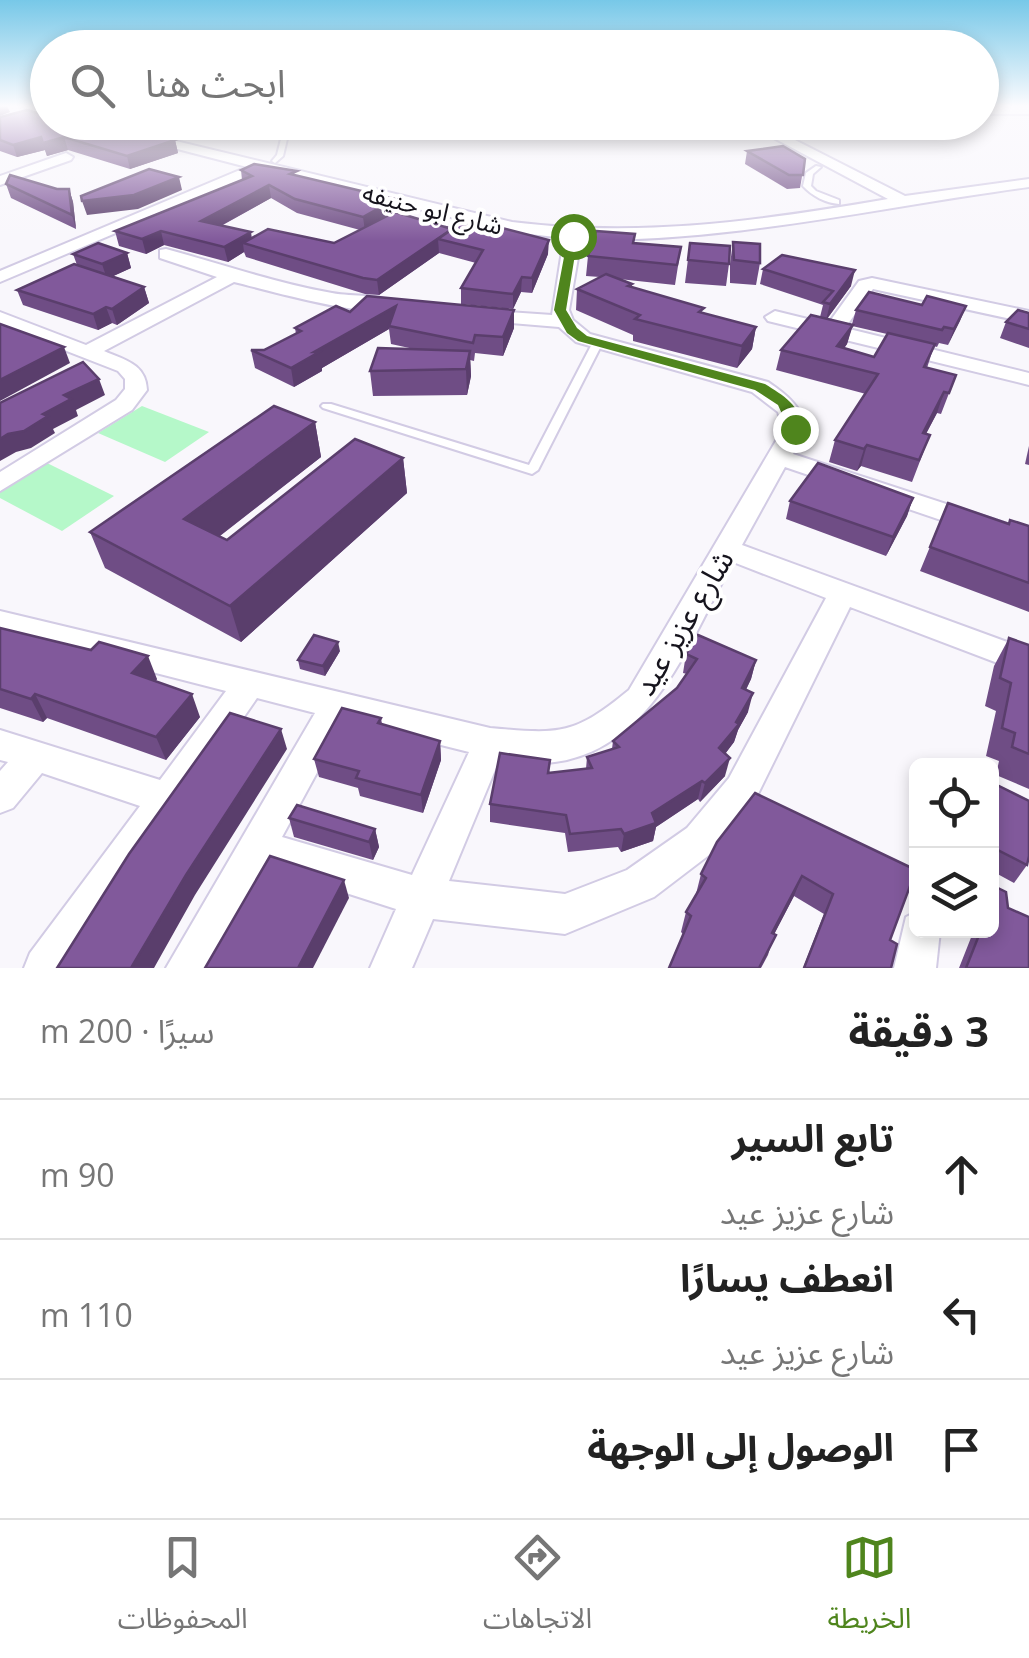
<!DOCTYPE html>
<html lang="ar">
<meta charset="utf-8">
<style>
body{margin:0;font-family:"Open Sans","Noto Sans Arabic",sans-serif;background:#f6f6f6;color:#222;direction:rtl}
.controls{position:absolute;right:30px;bottom:30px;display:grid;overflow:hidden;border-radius:15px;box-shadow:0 5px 15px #0003}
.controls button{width:90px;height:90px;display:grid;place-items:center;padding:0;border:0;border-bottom:2px solid #e0e0e0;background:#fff;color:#222;font:50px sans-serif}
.stop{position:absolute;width:30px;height:30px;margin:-22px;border:8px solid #4f851d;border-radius:50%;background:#fff}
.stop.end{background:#4f851d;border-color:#fff;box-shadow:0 2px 10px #0008}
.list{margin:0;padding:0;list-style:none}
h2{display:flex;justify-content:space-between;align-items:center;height:130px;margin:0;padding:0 40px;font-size:42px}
h2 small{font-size:32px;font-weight:400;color:#767676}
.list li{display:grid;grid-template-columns:65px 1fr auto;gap:30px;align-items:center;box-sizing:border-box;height:140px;padding:0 40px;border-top:2px solid #e0e0e0}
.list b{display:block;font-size:38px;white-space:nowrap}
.list p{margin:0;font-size:32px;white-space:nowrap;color:#767676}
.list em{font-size:32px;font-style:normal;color:#767676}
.icon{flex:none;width:55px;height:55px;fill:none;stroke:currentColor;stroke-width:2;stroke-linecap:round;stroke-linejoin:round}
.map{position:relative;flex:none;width:1029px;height:968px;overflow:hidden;direction:ltr}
.search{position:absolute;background:#fff;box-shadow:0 5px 15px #0003;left:30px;right:30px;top:30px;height:110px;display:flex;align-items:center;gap:25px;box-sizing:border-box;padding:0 35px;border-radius:55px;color:#767676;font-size:38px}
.sheet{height:550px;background:#fff}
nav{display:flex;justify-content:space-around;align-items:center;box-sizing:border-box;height:140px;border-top:2px solid #e0e0e0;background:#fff;font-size:28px;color:#767676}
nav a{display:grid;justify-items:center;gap:5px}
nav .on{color:#4f851d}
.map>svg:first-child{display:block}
.green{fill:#b5f8c9}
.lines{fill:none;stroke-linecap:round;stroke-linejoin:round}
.lane-casing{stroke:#d2cbe4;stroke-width:4}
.street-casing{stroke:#d2cbe4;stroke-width:4}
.lane{fill:#fff;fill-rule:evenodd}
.street{fill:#fff;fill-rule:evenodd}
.wall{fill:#6f4d85;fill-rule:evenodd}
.shaded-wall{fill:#5a3e6c}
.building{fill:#81599b;stroke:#5a3e6c;stroke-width:2.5}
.route{fill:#4f851d}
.labels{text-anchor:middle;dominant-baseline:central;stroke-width:8;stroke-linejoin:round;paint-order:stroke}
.far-street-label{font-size:25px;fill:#16141d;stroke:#fff}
.street-label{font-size:30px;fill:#16141d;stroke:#fff}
</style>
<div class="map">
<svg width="1029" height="968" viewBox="0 0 1029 968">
<rect width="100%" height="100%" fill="#f9f7fc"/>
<g class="green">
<polygon points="142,406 209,432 165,462 98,433"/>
<polygon points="47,463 114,496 62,531 0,498 0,492"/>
</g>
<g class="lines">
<defs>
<g id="lane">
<polygon points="180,122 191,122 154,134 151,132"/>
<polygon points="267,122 291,122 283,156 275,163 272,161 277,155 284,127"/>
<path d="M816 166 821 167 813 174 811 186 816 191 839 200V204C826 203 812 196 803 186L806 173Z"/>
<polygon points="598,339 603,342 538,470 532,474 323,408 321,406 323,404 331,404 529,465 593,342"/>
</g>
<g id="street">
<polygon points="48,106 48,113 0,127 0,119"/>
<polygon points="1029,106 1029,114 982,114 982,107"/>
<path d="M73 122H97L512 222C643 238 759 221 888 199L744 122H761L781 133 860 122H899L793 139 905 196 1029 179V187C879 207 733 242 581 240L569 310 573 320 590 334 768 382C787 395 801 406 807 429L793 454 1029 531V550L785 467 742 545 1029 650V675L850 607 755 800 713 852 654 897 565 934 433 919 412 968H370L396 909 265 867 210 968H166L315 713 257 698 70 968H24L30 953 140 806 42 773 13 808 0 813V771L8 762 0 760V730L160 780 226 691 0 633V611L490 728C560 734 573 736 629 690L783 429 778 412 752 392 576 342 559 327 473 320V312L480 310 552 315 564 238 512 232 262 171 0 282V271L247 167ZM733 562 826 598 729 778 687 828 627 870 565 894 449 881 500 758C515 760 532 764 547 763 652 754 689 641 733 562ZM345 721 469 752 412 875 282 837Z"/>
<polygon points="66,153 73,157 71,160 0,185 0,176"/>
<path d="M166 249C222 264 275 283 332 293 352 297 384 293 399 306 378 323 264 289 234 282L104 351C125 360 146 364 147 390L132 410 0 491V472L116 400 125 389V379L118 371 0 325V312L86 345 217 277 160 258V250Z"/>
<polygon points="872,278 1029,311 1029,323 873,289 845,328 1029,373 1029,385 768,321 765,317 775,311 828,324 859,281"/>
<polygon points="916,912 916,931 940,931 936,968 894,968 906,917"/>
</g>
</defs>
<use href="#lane" class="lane-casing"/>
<use href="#street" class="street-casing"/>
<use href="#lane" class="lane"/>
<use href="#street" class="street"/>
</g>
<g class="wall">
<polygon points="0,117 136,138 175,140 178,153 130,169 68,150 47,156 45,150 17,157 0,151"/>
<polygon points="747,151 805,159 800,188 787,189 745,164"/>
<path d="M241 170 297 176 395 199 396 212 548 254 532 293 521 292 513 309 461 304V288L476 263 439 253 379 295 365 294 246 257 244 252 228 262 164 245 146 254 119 246 115 231 242 180ZM271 198 297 213 360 230 334 243 252 238 221 226Z"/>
<polygon points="6,184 57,189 69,189 73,202 76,229 11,198"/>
<polygon points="733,242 760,263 756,285 730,283 730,264"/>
<polygon points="635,243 681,247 675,285 619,279 632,284 632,287 703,313 756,327 752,349 737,368 633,341 633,335 576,310 577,289 600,277 586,276 588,256"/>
<polygon points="690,243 729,264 726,286 685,283"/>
<polygon points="127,253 131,268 113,276 144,287 149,303 117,325 112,323 98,330 23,305 17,290 77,265 73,254"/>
<path d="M763 269 851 286 827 319 852 324 856 310 922 305 966 306 948 345 939 343 937 347 934 346 927 368 956 375 941 414 937 413 926 434 930 435 912 482 861 466 857 471 829 462 835 440 866 394 776 370 781 350 820 317 823 305 760 284ZM852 326 887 334 874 357 844 348 847 344Z"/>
<polygon points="350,312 514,328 503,356 475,353 474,361 470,360 471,376 467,395 373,396 370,371 414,349 391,344 389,329 322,368 322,371 294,387 255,368 251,350 264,350 296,334 295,328"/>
<polygon points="1029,313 1029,348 1000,338 1006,322"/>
<polygon points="315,422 321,457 220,536 227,540 403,458 407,493 241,642 105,568 90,532"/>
<polygon points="1029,446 1029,465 1025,464"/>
<polygon points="913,498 907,516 886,556 786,519 790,501"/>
<polygon points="948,503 1009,524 1029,526 1029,612 920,571"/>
<polygon points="0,628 157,679 156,681 200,717 166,760 47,718 43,722 0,708"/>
<polygon points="1009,638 1029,645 1029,789 996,775 999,761 986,756 996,711 985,706 994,666"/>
<polygon points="340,651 325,676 300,669 298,660"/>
<polygon points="686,654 756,660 751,679 746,690 748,712 738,730 734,742 725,754 725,776 700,802 698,799 656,827 653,841 621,852 618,847 568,852 565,833 490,822 490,804 549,773 586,769 587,757 612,749 613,741 677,688 687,674 683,673"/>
<polygon points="381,718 382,724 440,741 441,760 423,813 360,796 358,788 319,777 314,759"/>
<polygon points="992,785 1027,865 1014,883 992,871"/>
<polygon points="755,793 890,940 891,968 803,968 824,914 794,896 774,934 768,955 761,968 669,968 683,934 681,932 686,912 696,894 701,874"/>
<polygon points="289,818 375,829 379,847 373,860 294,837"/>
<polygon points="998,888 1008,908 1029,968 959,968 974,930 992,930 992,898"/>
</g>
<g class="shaded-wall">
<polygon points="0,106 7,106 10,112 0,116"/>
<polygon points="794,122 840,122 793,128"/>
<polygon points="41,137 64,137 68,150 47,156 45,150 17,157 13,145"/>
<polygon points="175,140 178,153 130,169 127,156"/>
<polygon points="179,177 182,190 138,209 87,215 82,201"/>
<polygon points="269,185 271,198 204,235 201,221"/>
<polygon points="69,189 73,202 76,229 72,215"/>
<polygon points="395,199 396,213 365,231 363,217"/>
<polygon points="452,229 438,239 439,253 379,295 377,280"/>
<polygon points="161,231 164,245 146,254 142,239"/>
<polygon points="251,232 253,246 243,243 244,252 228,262 224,247"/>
<polygon points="549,240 548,254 532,293 532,278"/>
<polygon points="127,253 131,268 107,279 102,264"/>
<polygon points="855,270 851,286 826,320 830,304"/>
<polygon points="522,277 521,292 513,309 513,294"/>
<polygon points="144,287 149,303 117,325 112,309"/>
<polygon points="396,306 389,329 322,368 322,371 294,387 291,368 314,352"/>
<polygon points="966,306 960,321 948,345 954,329"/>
<polygon points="106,307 112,323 98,330 93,314"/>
<polygon points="514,310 514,328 503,356 503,337"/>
<polygon points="853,325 847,344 834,363 837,346"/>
<polygon points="756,327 752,349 737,368 742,346"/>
<polygon points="64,347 70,363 0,401 0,380"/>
<polygon points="470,351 471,376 467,395 466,369"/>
<polygon points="99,379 105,395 76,410 78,416 53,429 55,433 31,448 16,452 0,461 0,439 64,395"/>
<polygon points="944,392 937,413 915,454 923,433"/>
<polygon points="315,422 321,457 195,555 184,519"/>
<polygon points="867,445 861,466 857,471 864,449"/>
<polygon points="403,458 407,493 241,642 230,606"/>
<polygon points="913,498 907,516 886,556 893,537"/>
<polygon points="338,642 340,651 325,676 323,666"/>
<polygon points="148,656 157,679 142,697 132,673"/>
<polygon points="756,660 751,679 737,707 742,688"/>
<polygon points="753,693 748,712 738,730 734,742 715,767 719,748"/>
<polygon points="35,694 47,718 43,722 31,699"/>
<polygon points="192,694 200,717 166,760 156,737"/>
<polygon points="281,729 287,749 195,895 154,968 131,968 186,875"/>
<polygon points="440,741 441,760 423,813 421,795"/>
<polygon points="730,758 725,776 700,802 705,783"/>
<polygon points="702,781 698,799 656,827 653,841 621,852 624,834 652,813"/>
<polygon points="375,829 379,847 373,860 369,842"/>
<polygon points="802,876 794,896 765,952 772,933"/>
<polygon points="344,880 349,898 313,968 298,968"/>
</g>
<g class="building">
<polygon points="27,110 48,116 48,122 70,122 104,132 136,138 150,134 175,140 127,156 64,137 43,143 41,137 13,145 0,140 0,117"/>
<polygon points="783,146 805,159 803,175 789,175 747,151"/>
<polygon points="254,164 297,171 290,174 395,199 363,217 295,199 269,185 201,221 251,232 224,247 161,231 142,239 115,231 252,176 241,170"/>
<polygon points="149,169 179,177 134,195 82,201 81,196"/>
<polygon points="10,175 57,189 69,189 72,215 6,184"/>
<polygon points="395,212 452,229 377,280 363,278 243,243 268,229 334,243"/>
<polygon points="467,219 549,240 532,278 522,277 513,294 461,288 483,250 438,239"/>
<polygon points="596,231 635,234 633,243 681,247 677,265 588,256"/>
<polygon points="733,242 760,244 760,263 734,260"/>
<polygon points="98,243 127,253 102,264 73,254"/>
<polygon points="690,243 730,246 729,264 688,260"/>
<polygon points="782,255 855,270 830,304 823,302 833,291 763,269"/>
<polygon points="74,264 144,287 112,309 106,307 93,314 17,290"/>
<polygon points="606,274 632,284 628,286 704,308 699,312 756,327 742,346 635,319 640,315 577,289"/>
<polygon points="869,292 922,305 927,296 966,306 954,329 944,327 942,330 856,310"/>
<polygon points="367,296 514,310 503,337 475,335 473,343 389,326 396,306 314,352 319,352 291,368 251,350 264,350 301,331 295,328 336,306 350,312"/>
<polygon points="1018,310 1029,313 1029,329 1006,322"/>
<polygon points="811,315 853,325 837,346 874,357 888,333 935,344 924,367 956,375 949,393 944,392 923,433 930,435 919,460 867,445 864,449 835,440 878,374 781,350"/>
<polygon points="0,324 64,347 0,380"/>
<polygon points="378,348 470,351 466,369 370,371"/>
<polygon points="83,362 99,379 64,395 71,399 43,414 48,416 24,431 8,434 0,439 0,403"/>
<polygon points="274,406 315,422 184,519 227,540 355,439 403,458 230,606 90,532"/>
<polygon points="818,463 913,498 893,537 790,501"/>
<polygon points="948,503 1009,524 1010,520 1029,526 1029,583 930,547"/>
<polygon points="0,628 91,650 99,642 148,656 132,673 192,694 156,737 35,694 31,699 0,689"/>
<polygon points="314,635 338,642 323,666 298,660"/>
<polygon points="698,635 756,660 742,688 753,693 736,722 739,724 719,748 730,758 705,783 702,781 652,813 656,823 624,834 621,829 570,834 566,815 490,804 500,753 550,760 548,773 592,768 587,757 619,747 613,741 677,688 697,659 686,654"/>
<polygon points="1009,638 1029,645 1029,754 1012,747 1015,733 1002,728 1011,683 1000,678"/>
<polygon points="342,708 381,718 378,723 440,741 421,795 356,778 359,771 314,759"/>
<polygon points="230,713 281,729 186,875 131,968 57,968 129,854"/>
<polygon points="993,783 1029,801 1029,856 1027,865 992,847 995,834 992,832"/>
<polygon points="755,793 916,870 890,940 897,944 891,968 804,968 833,894 802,876 772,933 776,935 759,968 669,968 691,916 686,912 706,878 701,874 717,842"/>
<polygon points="297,805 375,829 369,842 289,818"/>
<polygon points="270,856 344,880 298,968 205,968"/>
<polygon points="998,888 1006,892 1008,908 1029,917 1029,968 966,968 981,930 992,930 992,905"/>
</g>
<linearGradient id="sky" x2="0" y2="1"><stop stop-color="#77c8e8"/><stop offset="0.44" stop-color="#fcfbfe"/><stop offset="1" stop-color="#fcfbfe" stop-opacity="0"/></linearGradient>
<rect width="1029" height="241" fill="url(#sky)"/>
<path class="route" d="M573 233 578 236 566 310 577 328 587 336 765 384C784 396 804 407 801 432H790L778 405 755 390 578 341 567 333 554 310 568 236Z"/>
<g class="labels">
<g class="far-street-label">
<text transform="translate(433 208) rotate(14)">شارع ابو حنيفه</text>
</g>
<g class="street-label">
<text transform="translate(683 622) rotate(-59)">شارع عزيز عيد</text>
</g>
</g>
</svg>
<div class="controls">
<button><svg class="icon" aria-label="locate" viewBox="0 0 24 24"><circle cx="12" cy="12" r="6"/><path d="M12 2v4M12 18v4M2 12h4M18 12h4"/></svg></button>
<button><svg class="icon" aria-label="layers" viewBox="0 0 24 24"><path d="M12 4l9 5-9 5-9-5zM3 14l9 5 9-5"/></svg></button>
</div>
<div class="stop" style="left:573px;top:236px"></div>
<div class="stop end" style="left:795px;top:429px"></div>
<div class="search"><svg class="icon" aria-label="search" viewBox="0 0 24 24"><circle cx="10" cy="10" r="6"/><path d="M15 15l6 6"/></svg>ابحث هنا</div>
</div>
<section class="sheet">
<h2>3 دقيقة<small>سيرًا · 200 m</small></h2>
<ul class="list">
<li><svg class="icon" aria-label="ahead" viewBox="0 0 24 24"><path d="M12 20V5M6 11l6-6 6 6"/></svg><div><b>تابع السير</b><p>شارع عزيز عيد</p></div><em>90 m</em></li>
<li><svg class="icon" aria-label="left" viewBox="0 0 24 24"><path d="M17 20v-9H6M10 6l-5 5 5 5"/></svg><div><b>انعطف يسارًا</b><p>شارع عزيز عيد</p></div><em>110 m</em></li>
<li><svg class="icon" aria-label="arrive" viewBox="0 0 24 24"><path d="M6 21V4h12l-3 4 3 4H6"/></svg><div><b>الوصول إلى الوجهة</b></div></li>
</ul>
</section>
<nav>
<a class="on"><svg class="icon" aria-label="map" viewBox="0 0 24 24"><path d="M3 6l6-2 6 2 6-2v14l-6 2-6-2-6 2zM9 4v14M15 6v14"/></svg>الخريطة</a>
<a><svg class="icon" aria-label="directions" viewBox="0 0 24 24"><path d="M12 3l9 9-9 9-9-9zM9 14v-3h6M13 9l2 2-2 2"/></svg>الاتجاهات</a>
<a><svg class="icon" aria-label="saved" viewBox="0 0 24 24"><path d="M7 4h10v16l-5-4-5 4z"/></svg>المحفوظات</a>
</nav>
